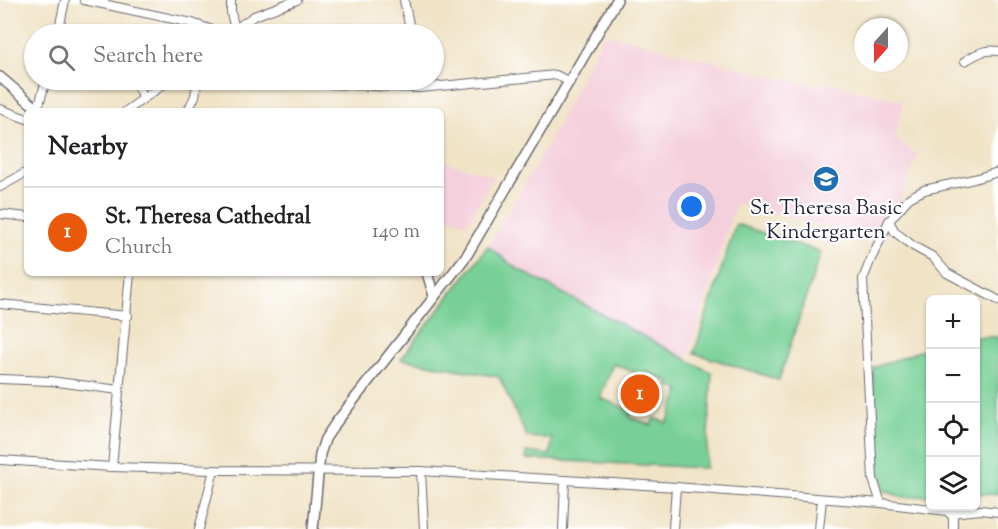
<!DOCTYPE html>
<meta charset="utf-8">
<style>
body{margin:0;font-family:"Sorts Mill Goudy",serif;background:#f2f2f2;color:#202124}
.controls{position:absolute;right:18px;bottom:18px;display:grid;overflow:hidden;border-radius:9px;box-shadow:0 2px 4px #0004}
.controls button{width:54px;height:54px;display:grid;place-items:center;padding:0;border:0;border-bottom:2px solid #e0e0e0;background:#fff;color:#202124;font:30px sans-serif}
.compass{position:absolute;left:854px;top:18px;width:54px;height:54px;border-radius:50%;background:#fff;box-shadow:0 2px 4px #0004;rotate:201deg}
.you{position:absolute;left:692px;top:207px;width:21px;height:21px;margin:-15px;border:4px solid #fff;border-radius:50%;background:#1a73e8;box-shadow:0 0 0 9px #1a73e833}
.badge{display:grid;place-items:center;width:39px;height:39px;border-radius:50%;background:#ea580c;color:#fff;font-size:20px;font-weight:700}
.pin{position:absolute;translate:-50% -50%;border:3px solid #fff;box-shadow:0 2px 6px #0006}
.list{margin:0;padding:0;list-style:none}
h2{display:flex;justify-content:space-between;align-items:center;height:78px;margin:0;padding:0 24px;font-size:26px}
h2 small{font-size:20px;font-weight:400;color:#757577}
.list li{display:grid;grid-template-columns:39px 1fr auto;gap:18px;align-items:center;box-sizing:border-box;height:90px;padding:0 24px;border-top:2px solid #e0e0e0}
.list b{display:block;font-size:22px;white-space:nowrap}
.list p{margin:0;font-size:20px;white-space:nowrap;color:#757577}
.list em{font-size:20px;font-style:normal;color:#757577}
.icon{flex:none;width:33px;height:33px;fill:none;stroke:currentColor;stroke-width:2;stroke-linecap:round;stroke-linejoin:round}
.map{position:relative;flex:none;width:998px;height:529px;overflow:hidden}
.search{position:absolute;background:#fff;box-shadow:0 2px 4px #0004;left:24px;top:24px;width:420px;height:66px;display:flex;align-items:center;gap:15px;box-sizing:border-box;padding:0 21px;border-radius:33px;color:#757577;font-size:22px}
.panel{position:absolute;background:#fff;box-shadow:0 2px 4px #0004;left:24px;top:108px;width:420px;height:168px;border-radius:9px}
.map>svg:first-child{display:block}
.built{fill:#f4cfdc}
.green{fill:#78d096;stroke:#4d7968;stroke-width:1.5;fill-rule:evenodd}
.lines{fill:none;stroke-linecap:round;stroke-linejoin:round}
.minor-casing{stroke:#6a666c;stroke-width:10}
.tertiary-casing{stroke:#6a666c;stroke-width:12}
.minor{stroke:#fff;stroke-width:8}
.tertiary{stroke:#fff;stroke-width:9}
.labels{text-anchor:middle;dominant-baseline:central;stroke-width:4.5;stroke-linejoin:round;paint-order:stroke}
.poi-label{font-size:21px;fill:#22223b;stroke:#fff}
</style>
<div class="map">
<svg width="998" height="529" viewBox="0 0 998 529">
<rect width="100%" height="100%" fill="#fff"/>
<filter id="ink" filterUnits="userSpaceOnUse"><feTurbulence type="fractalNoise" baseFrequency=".0167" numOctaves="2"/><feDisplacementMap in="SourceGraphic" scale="12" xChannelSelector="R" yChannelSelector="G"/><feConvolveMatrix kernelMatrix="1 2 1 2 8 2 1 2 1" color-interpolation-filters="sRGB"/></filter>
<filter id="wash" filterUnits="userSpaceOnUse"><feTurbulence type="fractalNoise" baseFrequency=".008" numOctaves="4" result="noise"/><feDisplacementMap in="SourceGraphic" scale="24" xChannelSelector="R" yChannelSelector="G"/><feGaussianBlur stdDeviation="1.35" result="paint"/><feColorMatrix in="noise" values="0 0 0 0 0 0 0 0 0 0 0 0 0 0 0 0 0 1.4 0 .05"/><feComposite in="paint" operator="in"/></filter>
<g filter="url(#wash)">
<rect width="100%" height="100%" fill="#f0e3c6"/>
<g class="built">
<polygon points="604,33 778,78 823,87 826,82 903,101 895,138 918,155 884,242 736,203 687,359 516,268 488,246 547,146"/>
<polygon points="441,161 494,176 467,224 447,216 443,253 441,252"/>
</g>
<g class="green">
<polygon points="736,224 821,252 779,380 694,353"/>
<path d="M488 246 516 268 712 373 706 468 526 459V452L550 455 552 439 527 437 499 377 401 359ZM613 364 645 376 647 372 670 382 669 386 680 390 667 423 654 418 651 425 630 417 632 411 600 398Z"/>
<polygon points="976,337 998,337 998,495 976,493"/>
<polygon points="930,347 930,496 901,497 883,490 875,451 873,368"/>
</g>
</g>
<g filter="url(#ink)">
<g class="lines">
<defs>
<g id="minor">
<polyline points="84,0 192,23 224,34"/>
<polyline points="231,0 231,13 235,29"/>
<polyline points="404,0 411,34"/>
<polyline points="58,34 65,0"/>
<polyline points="228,34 254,16 297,0"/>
<path d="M965 61C976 54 985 49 998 51"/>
<polyline points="121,80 138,87 143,97"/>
<polyline points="282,80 327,84 420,88 556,75 570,82"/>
<polyline points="419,80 420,88"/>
<polyline points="0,109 27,119"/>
<polyline points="35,111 38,108 46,80"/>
<polyline points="126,111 170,80"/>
<polyline points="188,111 195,96 197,84 194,80"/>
<polyline points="0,187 27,172"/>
<polyline points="0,214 27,217"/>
<polyline points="889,221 895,232 913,246 933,257 947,273 998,300"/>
<polyline points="0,304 128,316"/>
<polyline points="0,379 50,381 119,390"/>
<polyline points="0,460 112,467 214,470 421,471 676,487 881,503 947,511 953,517 953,529"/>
<polyline points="112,467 130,273"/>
<polyline points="421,471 424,529"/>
<polyline points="881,503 873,479 863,279 871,259 889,221 909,198 924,190 974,179 998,172"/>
<polyline points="950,513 981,510 998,512"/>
<polyline points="199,529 214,470"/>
<polyline points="563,529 565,480"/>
<polyline points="673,529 676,487"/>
<polyline points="819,529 822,499"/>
</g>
<g id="tertiary">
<polyline points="0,77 40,111"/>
<polyline points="427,273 434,296"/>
<polyline points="313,529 320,454 325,439 335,424 467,255 617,0"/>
</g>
</defs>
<use href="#minor" class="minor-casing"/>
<use href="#tertiary" class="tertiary-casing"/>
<use href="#minor" class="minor"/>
<use href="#tertiary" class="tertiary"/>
</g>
</g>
<defs>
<symbol id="school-disc" viewBox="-11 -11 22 22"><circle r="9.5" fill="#1f6fb2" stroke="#fff"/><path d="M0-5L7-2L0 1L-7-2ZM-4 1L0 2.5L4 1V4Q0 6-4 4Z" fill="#fff"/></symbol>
</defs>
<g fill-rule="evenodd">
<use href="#school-disc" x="811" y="164" width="30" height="30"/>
</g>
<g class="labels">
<g class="poi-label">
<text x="826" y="209">St. Theresa Basic<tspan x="826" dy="24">Kindergarten</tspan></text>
</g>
</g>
</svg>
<div class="controls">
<button>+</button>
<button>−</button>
<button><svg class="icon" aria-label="locate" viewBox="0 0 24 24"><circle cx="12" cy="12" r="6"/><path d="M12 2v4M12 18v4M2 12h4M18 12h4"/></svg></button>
<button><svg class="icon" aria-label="layers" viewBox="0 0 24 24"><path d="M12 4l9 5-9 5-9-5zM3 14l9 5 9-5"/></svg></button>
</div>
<svg class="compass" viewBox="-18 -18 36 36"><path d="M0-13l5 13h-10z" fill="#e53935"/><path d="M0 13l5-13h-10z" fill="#757577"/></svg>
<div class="you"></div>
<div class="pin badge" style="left:640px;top:394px">1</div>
<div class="search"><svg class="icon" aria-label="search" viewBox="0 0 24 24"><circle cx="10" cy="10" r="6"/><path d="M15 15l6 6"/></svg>Search here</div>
<section class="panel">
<h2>Nearby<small></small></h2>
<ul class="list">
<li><span class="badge">1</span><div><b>St. Theresa Cathedral</b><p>Church</p></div><em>140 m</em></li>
</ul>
</section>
</div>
